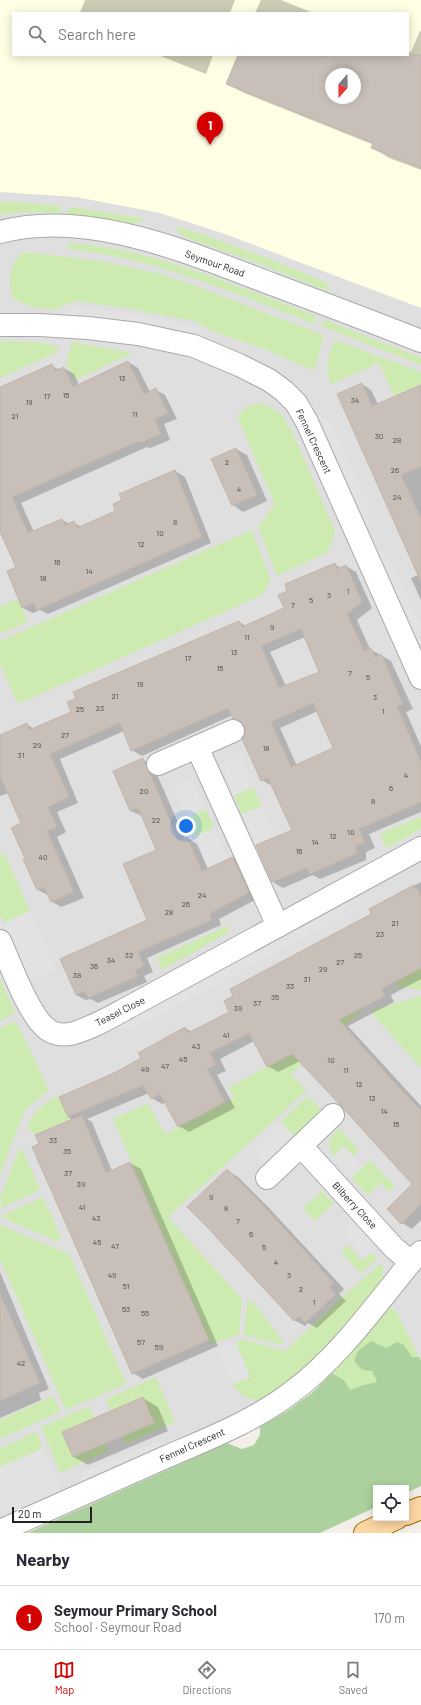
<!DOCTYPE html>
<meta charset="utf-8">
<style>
body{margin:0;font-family:Barlow,sans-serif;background:#f2f2f3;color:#2b2b33}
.controls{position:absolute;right:12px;bottom:12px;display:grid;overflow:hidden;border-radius:0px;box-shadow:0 2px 10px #0003}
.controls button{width:36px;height:36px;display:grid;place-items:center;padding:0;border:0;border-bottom:1px solid #e1e1e2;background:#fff;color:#2b2b33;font:20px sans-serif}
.compass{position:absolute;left:325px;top:68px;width:36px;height:36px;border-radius:50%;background:#fff;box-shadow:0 2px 10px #0003;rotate:200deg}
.scale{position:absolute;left:12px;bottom:10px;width:80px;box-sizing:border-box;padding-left:4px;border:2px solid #222;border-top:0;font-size:11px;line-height:14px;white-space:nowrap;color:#222;-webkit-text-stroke:3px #fff;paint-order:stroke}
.you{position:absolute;left:186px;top:826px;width:14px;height:14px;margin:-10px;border:3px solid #fff;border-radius:50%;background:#1a73e8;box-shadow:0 0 0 6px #1a73e833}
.badge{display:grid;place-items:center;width:26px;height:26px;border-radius:50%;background:#d40000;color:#fff;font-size:13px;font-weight:700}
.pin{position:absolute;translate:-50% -33px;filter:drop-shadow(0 1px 2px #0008)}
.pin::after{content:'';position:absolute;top:21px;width:14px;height:12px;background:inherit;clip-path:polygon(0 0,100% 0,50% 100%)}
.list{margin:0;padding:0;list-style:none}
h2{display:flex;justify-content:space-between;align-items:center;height:52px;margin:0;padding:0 16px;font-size:17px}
h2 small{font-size:13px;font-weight:400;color:#7c7c81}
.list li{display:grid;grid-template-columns:26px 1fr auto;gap:12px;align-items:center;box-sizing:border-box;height:64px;padding:0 16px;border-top:1px solid #e1e1e2}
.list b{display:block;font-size:15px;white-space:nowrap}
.list p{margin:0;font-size:13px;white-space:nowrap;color:#7c7c81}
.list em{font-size:13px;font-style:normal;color:#7c7c81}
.icon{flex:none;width:22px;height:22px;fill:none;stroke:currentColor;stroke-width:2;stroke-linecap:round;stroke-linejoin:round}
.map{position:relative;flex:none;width:421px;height:1533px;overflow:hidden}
.search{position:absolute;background:#fff;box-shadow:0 2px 10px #0003;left:12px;right:12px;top:12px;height:44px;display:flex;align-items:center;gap:10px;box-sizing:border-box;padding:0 14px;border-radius:0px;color:#7c7c81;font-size:15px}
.sheet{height:116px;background:#fff}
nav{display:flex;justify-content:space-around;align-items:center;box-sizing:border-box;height:56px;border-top:1px solid #e1e1e2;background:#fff;font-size:11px;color:#7c7c81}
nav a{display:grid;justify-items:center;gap:2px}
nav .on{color:#d40000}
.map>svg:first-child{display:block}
.residential{fill:#e0dfdf;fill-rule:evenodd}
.education{fill:#ffffe5;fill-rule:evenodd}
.grass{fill:#cdebb0}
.forest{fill:#add19e}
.parking{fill:#e2e2e2}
.shadow{fill:#0003;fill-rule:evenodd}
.building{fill:#c7bfb8;stroke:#c4b6ab;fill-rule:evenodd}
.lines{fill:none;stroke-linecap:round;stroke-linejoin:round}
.minor-casing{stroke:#a9a9a9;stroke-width:24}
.major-casing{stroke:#a06b00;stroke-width:24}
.minor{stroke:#fff;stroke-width:22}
.major{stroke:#fcd6a4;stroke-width:22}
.labels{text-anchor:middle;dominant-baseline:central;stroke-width:4;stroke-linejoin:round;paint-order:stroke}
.number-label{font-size:8px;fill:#4b4948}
.street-label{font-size:10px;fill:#222;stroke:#fff}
</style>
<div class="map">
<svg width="421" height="1533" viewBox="0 0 421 1533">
<rect width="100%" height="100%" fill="#f2efe9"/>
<path class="residential" d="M0 0H421V1361L396 1311 374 1293 335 1339 260 1402 237 1414 172 1444 0 1519ZM13 13H408V55H13ZM331 74H355V98H331Z"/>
<path class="education" d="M0 0H421V308L222 233 160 213 76 197 0 192ZM13 13H408V55H13ZM331 74H355V98H331Z"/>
<g class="grass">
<path d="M0 202H16L61 206 60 214C39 212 21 211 0 215Z"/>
<path d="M71 207 140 218 143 221C131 227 84 217 68 215V211Z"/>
<polygon points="175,227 187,229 265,257 327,283 329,287 327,291 263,265 190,239 183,236"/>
<path d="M69 243C151 248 238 287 316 316L314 324C234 293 154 258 67 249Z"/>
<path d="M24 252 100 261 157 273 196 286 321 334 323 338 315 369 312 370 267 350 212 331 197 322 126 308 75 301 54 310 35 308 13 299C7 281 9 264 24 252Z"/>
<polygon points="325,320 421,358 421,365 321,326"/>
<path d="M335 340 421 372V384L394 396 379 363 332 384C323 370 329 355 335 340Z"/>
<path d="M11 341C22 342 50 341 58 348L56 353 0 378V342Z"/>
<polygon points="72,342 133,353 75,380 66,364"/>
<polygon points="254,404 266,404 283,416 296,440 335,531 328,552 277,576 258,527 275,504 237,416 246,407"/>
<polygon points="252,530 271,580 262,595 18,704 0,664 0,641"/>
<polygon points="18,599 28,622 0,634 0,604 1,606"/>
<polygon points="253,787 262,806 242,814 234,795"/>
<polygon points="206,809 214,828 195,836 186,818"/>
<polygon points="421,817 421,829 386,848 380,833"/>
<polygon points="4,853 30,911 4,923 0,915 0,855"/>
<polygon points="227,926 229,932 162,970 157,958"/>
<polygon points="421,968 421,990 398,986 395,982"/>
<polygon points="0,978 15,1013 0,1021"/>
<polygon points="421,996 421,1068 370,1011"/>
<polygon points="362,1007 361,1011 291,1074 306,1091 168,1217 242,1299 239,1335 210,1344 113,1119 148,1103 165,1134 192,1120 208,1104 212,1110 234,1098 229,1087 267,1067 320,1031"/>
<polygon points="16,1021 49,1090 25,1110 16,1132 0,1176 0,1028"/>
<polygon points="308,1096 322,1110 294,1136 280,1122"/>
<path d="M59 1097 69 1120 35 1135 27 1126C34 1113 44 1101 59 1097Z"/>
<path d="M339 1128 359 1151 353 1156 344 1146 333 1156C326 1144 330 1137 339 1128Z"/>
<polygon points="22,1148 40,1190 2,1208 0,1198 18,1151"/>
<polygon points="370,1160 395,1186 389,1192 380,1183 368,1195 351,1178"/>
<polygon points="322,1191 334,1203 315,1221 303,1208"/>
<polygon points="43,1197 61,1238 56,1241 5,1219 4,1215"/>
<polygon points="0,1225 69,1254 126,1384 66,1410 0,1259"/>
<polygon points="348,1245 362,1261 372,1252 377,1259 361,1273 341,1252"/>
<path d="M381 1263C385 1272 383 1276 380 1285 352 1318 326 1351 293 1378 285 1385 275 1394 265 1398 251 1403 239 1395 232 1384L250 1377 236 1343 242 1339 285 1351 340 1299Z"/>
<polygon points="250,1299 261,1312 284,1343 282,1345 244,1335 247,1303"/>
<polygon points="390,1307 396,1311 419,1357 412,1357 404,1345 391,1345 386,1349 378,1344 372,1371 377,1382 363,1385 350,1391 344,1380 332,1373 365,1337"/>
<polygon points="156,1377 175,1422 126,1444 122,1436 154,1423 144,1398 111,1411 106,1399"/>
<polygon points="53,1396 60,1412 0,1439 0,1420"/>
<polygon points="89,1406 94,1419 62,1432 73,1457 105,1444 108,1451 60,1473 41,1427"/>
<polygon points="36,1432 43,1448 0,1467 0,1449"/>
</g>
<path class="forest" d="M371 1341 386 1348 397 1342 404 1345 412 1357H419L421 1361V1486L406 1493V1488H376V1507L320 1533H27L227 1443 242 1449 254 1445 260 1435V1427L289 1410 313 1392 332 1373 344 1380 350 1390 363 1385 377 1382 372 1371C363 1371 358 1368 354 1360L358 1351Z"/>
<g class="parking">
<polygon points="76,307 147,316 194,327 209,340 147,327 59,315"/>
<polygon points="314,413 330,421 371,511 366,529"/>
<polygon points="372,545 389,556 421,629 421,654"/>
<polygon points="240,756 253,787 234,795 221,765"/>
<polygon points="192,779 206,809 186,818 173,787"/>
<polygon points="262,806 275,837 256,845 242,814"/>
<polygon points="214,828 228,859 208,868 195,836"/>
<polygon points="351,901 340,918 133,1029 113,1027"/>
<polygon points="30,911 56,969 29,980 4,923"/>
<polygon points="280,1122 294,1136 265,1163 252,1148"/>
<polygon points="344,1146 363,1167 351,1178 332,1157"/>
<polygon points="354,1221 378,1246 365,1258 341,1233"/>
<polygon points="236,1343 250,1377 232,1384 217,1349"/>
<polygon points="156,1442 172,1444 76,1485 84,1472"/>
<polygon points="43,1448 62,1491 0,1519 0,1467"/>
</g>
<g class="shadow">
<polygon points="85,0 235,0 230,13 80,13"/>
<polygon points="261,0 281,0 313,13 255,13"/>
<path d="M420 31H421V170L389 158 373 148 374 145 244 93 227 84 239 55H408V51L411 52ZM331 74H355V98H331Z"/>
<polygon points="158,55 213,55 206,74"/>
<polygon points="128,362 138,368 150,392 156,390 165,395 177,419 164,424 170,440 150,448 147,447 21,503 34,532 62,520 70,524 74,523 82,527 117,511 175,471 185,477 211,543 48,614 40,610 33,613 23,608 8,572 17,568 0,529 0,388 52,366 60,370 64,368 74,374 79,385"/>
<polygon points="362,384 371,390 378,404 421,386 421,600 411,578 418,575 338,394"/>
<polygon points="236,449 247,455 267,501 243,512 233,505"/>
<path d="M334 564 341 568 346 566 356 572 372 608 357 620 370 649 391 661 413 709 406 712 421 746V812L369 834 375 848 366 852V860L320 879 313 875 283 888 273 882 257 846 293 830 272 786 262 780 244 724 234 718 233 715 142 756 132 750 124 731 60 759 78 803 57 812 66 832 57 837 84 898 61 907 51 901 48 895 38 890 26 859 23 824 9 793 0 796V736L27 724 34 729 72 712 239 622 246 626 285 608ZM305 637 320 672 286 686 270 652ZM318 711 335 749 297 766 280 728Z"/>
<polygon points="143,760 153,765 185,839 187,838 197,844 208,869 233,858 243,864 259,898 219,919 221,925 147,958 153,972 144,976 147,982 98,1003 91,999 86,1000 76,995 148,921 158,851 142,816 131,811 115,772"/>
<polygon points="421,882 421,979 391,995 394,1002 348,1026 421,1106 421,1220 412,1229 402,1223 413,1184 300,1061 278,1072 268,1066 254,1041 220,1059 226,1071 217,1075 235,1108 189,1132 179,1126 166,1102 162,1104 152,1098 149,1093 87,1119 92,1122 112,1171 130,1163 141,1169 218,1346 143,1379 133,1373 73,1120 68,1117 116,1073 143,1059 185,1028 192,1032 231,1012 373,914 370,909"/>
<polygon points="227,1170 238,1177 270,1209 344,1289 339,1294 346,1301 317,1328 308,1323 305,1326 294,1320"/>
<polygon points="0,1272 49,1389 39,1393 41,1400 0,1418"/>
<polygon points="143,1398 158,1407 168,1431 88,1465 74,1457"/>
</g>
<g class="building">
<path d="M238 55H421V168L371 148 373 143 226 84ZM331 74H355V98H331Z"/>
<polygon points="128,361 144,394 156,388 168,413 155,419 161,434 140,443 139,441 12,497 28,533 62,519 65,525 74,521 77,528 115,511 113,504 122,500 119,494 175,470 202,537 37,610 34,603 22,608 7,571 16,567 0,532 0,387 52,364 55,371 64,367 73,387"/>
<polygon points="362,383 372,406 421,385 421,466 401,475 421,518 421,582 337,394"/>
<polygon points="236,448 257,495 232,506 211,459"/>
<path d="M335 563 337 569 346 565 362 602 347 614 364 651 371 648 375 657 381 654 403 704 397 706 421 762V802L359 829 365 842 356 846V854L310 874 307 868 272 882 256 845 292 830 268 778 261 781 242 739 245 733 244 726 240 721 233 719 228 708 131 751 120 723 50 754 69 797 48 807 57 827 47 831 74 892 51 902 44 887 37 890 23 859 25 858 11 828 21 823 0 776V735L27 723 29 730 71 712 67 702 76 698 73 692 239 621 242 627 284 608 278 595 287 591 285 584ZM301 629 319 672 279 688 261 646ZM313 703 333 748 291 767 271 722Z"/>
<polygon points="143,758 179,841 187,837 202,871 233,857 249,893 209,914 212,920 138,952 144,966 135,970 138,976 88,998 85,991 76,995 60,959 147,920 123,864 156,850 138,808 130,811 113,771"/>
<polygon points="414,885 414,888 417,888 421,897 421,968 381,989 385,996 339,1020 391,1079 421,1110 421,1204 401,1224 387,1209 412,1184 342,1107 292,1054 267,1067 249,1033 210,1053 216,1065 207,1069 225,1102 178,1127 160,1094 151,1099 143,1085 68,1117 59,1097 116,1072 141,1058 138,1053 185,1027 188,1033 229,1012 224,1001 233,996 230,989 371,914 369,909"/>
<polygon points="82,1115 106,1173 130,1162 209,1340 132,1374 32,1147 39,1144 35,1135"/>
<polygon points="227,1169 259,1201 334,1283 329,1287 336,1294 305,1323 299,1316 294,1321 206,1226 187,1207"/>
<polygon points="0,1294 40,1383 0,1401"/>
<polygon points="143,1397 154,1423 73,1457 62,1432"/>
</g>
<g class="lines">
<defs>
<g id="minor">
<path d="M0 232C88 209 187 252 269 283 320 302 370 321 421 341"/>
<polyline points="0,325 40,325 88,328 138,334 194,346 239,365 269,380 284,391 296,403 307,422 421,678"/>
<polyline points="197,747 278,926"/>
<polyline points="158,764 233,731"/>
<path d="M0 941C10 963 29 1016 47 1029 53 1034 62 1035 70 1034 91 1029 112 1016 131 1006L421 848"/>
<polyline points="301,1146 394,1248 411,1262"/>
<polyline points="267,1178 333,1115"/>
<path d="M0 1531C55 1506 111 1482 166 1457 210 1438 254 1421 292 1392 339 1357 374 1307 411 1262L421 1252"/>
</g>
<g id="major">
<polyline points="406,1514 421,1508"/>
<polyline points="365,1533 397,1518"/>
</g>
</defs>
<use href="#minor" class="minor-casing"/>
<use href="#major" class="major-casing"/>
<use href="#minor" class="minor"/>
<use href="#major" class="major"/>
</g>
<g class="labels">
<g class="number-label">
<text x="122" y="378">13</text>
<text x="66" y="395">15</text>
<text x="47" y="396">17</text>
<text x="355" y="400">34</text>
<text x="29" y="402">19</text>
<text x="135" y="414">11</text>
<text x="15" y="416">21</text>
<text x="379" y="436">30</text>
<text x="397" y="440">28</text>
<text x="227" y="462">2</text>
<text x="395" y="470">26</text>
<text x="239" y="489">4</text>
<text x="397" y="497">24</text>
<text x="175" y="522">8</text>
<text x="160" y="533">10</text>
<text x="141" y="544">12</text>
<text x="57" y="562">16</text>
<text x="89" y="571">14</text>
<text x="43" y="578">18</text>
<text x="348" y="591">1</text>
<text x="329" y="595">3</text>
<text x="311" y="600">5</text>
<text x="293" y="605">7</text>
<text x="272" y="627">9</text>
<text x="247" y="637">11</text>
<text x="234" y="652">13</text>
<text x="188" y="658">17</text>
<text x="220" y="668">15</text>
<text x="350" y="673">7</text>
<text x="368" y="677">5</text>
<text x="140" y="684">19</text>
<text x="115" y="696">21</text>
<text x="375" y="697">3</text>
<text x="100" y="708">23</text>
<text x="80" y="709">25</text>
<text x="383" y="711">1</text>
<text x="65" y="735">27</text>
<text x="37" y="745">29</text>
<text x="266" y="748">18</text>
<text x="21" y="755">31</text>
<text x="406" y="775">4</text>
<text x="391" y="788">6</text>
<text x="144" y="791">20</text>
<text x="373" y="801">8</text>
<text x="156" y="820">22</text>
<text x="351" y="832">10</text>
<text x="333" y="836">12</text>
<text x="315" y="842">14</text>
<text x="299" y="851">16</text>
<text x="43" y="857">40</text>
<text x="202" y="895">24</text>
<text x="186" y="904">26</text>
<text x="169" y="912">28</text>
<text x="395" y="923">21</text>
<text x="380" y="934">23</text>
<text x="129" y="955">32</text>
<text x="358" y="955">25</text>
<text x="111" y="960">34</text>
<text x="340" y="962">27</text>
<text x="94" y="966">36</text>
<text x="323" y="969">29</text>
<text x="77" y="975">38</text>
<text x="307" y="979">31</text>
<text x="290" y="986">33</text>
<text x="275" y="997">35</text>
<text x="257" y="1003">37</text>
<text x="238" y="1008">39</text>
<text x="226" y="1035">41</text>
<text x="196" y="1046">43</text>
<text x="183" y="1059">45</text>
<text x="331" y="1060">10</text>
<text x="165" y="1066">47</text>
<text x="145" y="1069">49</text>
<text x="346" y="1070">11</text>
<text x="359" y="1084">12</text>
<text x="372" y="1098">13</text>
<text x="384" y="1111">14</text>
<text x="396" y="1124">15</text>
<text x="53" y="1140">33</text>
<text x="67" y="1151">35</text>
<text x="68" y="1173">37</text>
<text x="81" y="1184">39</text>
<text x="211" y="1197">9</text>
<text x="82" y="1207">41</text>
<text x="226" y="1208">8</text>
<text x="96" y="1218">43</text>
<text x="238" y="1221">7</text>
<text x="251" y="1234">6</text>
<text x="97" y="1242">45</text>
<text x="115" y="1246">47</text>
<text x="264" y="1247">5</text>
<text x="276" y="1262">4</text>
<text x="112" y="1275">49</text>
<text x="289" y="1275">3</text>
<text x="126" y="1286">51</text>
<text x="301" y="1289">2</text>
<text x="314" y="1302">1</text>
<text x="126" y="1309">53</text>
<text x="145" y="1313">55</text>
<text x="141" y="1342">57</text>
<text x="159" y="1347">59</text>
<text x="21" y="1363">42</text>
</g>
<g class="street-label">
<text transform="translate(215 263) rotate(19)">Seymour Road</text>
<text transform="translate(314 441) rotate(65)">Fennel Crescent</text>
<text transform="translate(120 1011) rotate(-27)">Teasel Close</text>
<text transform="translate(355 1205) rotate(47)">Bilberry Close</text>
<text transform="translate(192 1445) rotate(-24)">Fennel Crescent</text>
</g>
</g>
</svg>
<div class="controls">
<button><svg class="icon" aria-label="locate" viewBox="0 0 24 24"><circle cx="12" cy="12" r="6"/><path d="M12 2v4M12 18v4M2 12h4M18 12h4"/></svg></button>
</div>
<svg class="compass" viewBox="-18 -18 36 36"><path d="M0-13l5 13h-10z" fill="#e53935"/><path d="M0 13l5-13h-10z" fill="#7c7c81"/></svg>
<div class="scale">20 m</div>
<div class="you"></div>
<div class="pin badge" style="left:210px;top:145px">1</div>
<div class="search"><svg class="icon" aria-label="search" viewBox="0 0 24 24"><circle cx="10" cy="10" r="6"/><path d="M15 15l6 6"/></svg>Search here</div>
</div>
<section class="sheet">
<h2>Nearby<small></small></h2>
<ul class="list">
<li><span class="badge">1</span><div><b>Seymour Primary School</b><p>School · Seymour Road</p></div><em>170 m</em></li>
</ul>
</section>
<nav>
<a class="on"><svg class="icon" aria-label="map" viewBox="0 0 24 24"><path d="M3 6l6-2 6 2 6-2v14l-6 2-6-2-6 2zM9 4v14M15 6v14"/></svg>Map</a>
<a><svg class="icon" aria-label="directions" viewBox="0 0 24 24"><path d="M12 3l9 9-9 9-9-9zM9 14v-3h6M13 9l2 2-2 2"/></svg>Directions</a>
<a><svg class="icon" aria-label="saved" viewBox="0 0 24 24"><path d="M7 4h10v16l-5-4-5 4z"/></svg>Saved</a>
</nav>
